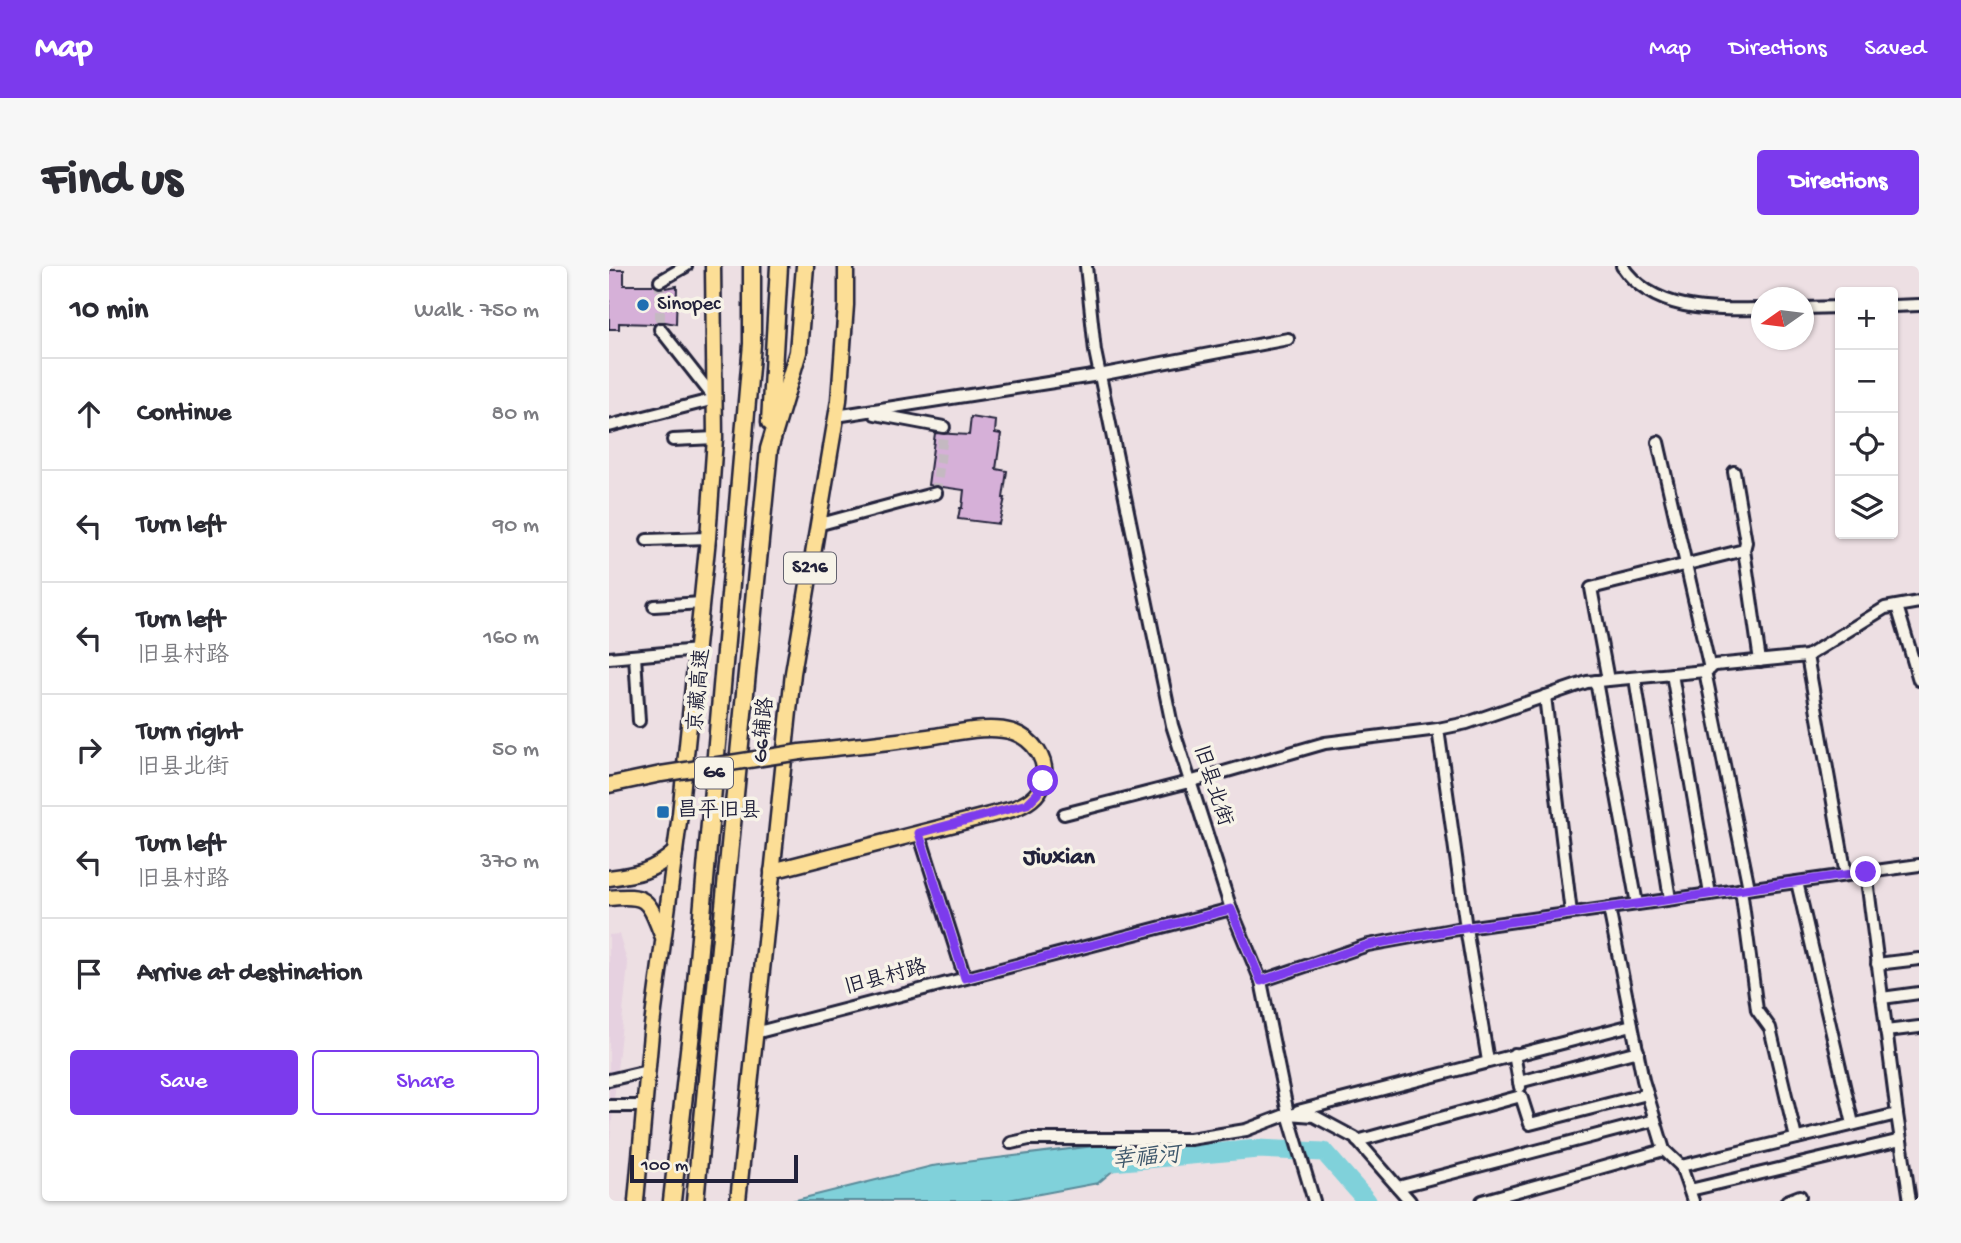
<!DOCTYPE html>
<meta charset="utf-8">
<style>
body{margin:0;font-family:"Gochi Hand","LXGW WenKai TC",sans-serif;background:#f7f7f7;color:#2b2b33}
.controls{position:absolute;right:21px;top:21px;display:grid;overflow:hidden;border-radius:7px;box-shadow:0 2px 5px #0004}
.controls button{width:63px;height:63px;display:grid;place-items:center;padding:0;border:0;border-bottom:2px solid #e1e1e2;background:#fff;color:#2b2b33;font:35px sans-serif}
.compass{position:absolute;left:1142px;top:21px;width:63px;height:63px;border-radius:50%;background:#fff;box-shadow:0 2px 5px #0004;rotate:256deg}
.scale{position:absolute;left:21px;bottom:18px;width:168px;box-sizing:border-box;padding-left:7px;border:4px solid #22223b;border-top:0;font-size:19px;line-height:24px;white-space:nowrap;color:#22223b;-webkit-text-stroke:5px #f7f3e8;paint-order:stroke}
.stop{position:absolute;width:21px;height:21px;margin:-16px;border:5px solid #7c3aed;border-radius:50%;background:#fff}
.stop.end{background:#7c3aed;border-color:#fff;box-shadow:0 2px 7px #0008}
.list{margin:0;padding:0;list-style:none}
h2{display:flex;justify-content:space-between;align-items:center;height:91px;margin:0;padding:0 28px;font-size:30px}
h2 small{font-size:23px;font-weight:400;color:#7c7c81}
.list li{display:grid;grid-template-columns:46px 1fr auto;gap:21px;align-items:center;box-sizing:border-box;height:112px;padding:0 28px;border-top:2px solid #e1e1e2}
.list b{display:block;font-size:26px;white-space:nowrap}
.list p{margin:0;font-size:23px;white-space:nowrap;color:#7c7c81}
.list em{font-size:23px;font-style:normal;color:#7c7c81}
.actions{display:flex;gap:14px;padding:21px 28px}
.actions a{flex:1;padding:16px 0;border:2px solid #7c3aed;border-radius:7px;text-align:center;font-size:24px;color:#7c3aed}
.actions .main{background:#7c3aed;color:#fff}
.icon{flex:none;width:38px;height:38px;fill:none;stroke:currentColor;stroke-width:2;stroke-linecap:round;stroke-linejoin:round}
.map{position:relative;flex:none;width:1310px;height:935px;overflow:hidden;border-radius:7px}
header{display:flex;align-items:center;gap:42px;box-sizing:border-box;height:98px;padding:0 35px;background:#7c3aed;color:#fff}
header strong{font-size:33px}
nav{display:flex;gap:38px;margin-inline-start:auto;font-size:24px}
.intro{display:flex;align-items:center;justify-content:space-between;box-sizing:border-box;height:168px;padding:0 42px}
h1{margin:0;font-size:49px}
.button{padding:18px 32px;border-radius:7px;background:#7c3aed;color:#fff;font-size:24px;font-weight:700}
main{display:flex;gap:42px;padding:0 42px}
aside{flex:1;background:#fff;border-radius:7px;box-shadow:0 2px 5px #0004}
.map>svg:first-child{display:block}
.built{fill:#e6d1e0}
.water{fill:#80d1da;stroke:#5a8b9a;stroke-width:2}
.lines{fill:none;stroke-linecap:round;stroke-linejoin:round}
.river{stroke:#80d1da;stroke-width:19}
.building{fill:#d6b0d8;stroke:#22223b;stroke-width:2}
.minor-tunnel{stroke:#c4b9c1;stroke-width:10;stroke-dasharray:10 5;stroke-linecap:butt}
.minor-casing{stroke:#22223b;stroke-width:16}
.major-casing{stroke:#22223b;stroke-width:19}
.highway-casing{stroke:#22223b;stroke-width:21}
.minor{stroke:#f7f3e8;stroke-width:10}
.major{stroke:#fcde96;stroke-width:14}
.highway{stroke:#fcde96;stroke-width:16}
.major-bridge-casing{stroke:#22223b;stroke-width:19;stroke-linecap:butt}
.major-bridge{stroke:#fcde96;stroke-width:14}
.route{stroke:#7c3aed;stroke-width:9}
.poi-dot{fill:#1f6fb2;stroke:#f7f3e8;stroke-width:2.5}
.labels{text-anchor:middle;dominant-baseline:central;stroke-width:7;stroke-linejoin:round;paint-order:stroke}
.shield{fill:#f7f3e8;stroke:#62616f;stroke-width:2}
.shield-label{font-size:19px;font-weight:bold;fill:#22223b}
.poi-label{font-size:21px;fill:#22223b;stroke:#f7f3e8;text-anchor:start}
.street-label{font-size:21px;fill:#22223b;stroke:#f7f3e8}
.water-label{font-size:23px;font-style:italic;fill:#3e576b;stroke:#f7f3e8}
.quarter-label{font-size:24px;font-weight:bold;fill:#22223b;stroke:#f7f3e8}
</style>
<header>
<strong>Map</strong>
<nav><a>Map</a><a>Directions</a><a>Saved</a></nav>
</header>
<div class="intro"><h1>Find us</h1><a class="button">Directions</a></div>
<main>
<aside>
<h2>10 min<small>Walk · 750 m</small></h2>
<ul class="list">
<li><svg class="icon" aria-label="ahead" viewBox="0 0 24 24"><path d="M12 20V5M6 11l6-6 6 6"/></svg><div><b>Continue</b></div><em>80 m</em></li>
<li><svg class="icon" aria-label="left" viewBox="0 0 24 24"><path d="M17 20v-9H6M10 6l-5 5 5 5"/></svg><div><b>Turn left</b></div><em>90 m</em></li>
<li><svg class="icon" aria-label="left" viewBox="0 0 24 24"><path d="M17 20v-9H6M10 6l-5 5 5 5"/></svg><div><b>Turn left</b><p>旧县村路</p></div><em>160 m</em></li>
<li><svg class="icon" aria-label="right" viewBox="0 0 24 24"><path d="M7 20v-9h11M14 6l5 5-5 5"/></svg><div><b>Turn right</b><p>旧县北街</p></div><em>50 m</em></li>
<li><svg class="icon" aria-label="left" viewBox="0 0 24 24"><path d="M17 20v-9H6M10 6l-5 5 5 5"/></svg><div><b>Turn left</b><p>旧县村路</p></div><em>370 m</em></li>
<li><svg class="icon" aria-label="arrive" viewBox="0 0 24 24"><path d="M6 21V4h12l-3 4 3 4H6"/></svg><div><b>Arrive at destination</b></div></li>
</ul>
<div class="actions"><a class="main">Save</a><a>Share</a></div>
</aside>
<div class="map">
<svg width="1310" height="935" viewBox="0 0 1310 935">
<rect width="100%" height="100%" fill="#eddfe3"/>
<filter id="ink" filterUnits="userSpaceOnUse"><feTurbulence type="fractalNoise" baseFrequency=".0143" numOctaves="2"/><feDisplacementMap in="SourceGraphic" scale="14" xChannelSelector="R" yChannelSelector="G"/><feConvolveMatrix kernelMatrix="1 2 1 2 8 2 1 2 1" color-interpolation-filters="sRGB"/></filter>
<g filter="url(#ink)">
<polygon class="built" points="10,668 19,698 0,883 0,669"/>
<polygon class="water" points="542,873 489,917 394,935 183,935 323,900"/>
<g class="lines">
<polyline class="river" points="491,897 649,883 715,886 758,935"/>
</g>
<g class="building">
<polygon points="0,4 15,4 15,19 45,19 50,23 68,20 67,58 51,55 45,58 10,57 10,63 0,63"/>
<polygon points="362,151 387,155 386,167 392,168 387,203 398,205 394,232 396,232 390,258 349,253 351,242 353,242 355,224 319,219 326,167 360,169"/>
</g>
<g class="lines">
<g class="minor-tunnel">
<polyline points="51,15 51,63"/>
<polyline points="327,227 335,161"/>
</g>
<defs>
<g id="minor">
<polyline points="477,0 486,85 563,459 622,643 652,715 679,848 705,935"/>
<path d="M1013 0C1044 46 1103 44 1153 43"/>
<polyline points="51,15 77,0"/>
<polyline points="1284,40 1310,39"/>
<polyline points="1195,42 1231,41"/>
<polyline points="266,148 335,161"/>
<polyline points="227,150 490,109 679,73"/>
<polyline points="0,160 106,133 51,63"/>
<polyline points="64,174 106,172"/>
<polyline points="1049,176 1101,403"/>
<polyline points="208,259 327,227"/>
<polyline points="38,274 99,272"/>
<polyline points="1135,284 1151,395"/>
<polyline points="45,340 93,337"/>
<polyline points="1288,340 1310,414"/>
<polyline points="26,390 30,455"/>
<polyline points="1198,390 1237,609"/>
<polyline points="0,392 89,384"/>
<polyline points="1096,405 1140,622"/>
<polyline points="1063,408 1101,628"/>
<polyline points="1026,412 1061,633"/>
<polyline points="999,414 982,322 1135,284 1137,276 1125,206"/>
<polyline points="987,415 1028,638"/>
<polyline points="936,430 962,647"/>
<polyline points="829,463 857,662 879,795"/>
<polyline points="455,548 580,516 716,477 829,463 858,457 978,416 1096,405 1106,399 1198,390 1276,342 1310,336"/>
<polyline points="310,567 356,712"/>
<polyline points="1257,606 1288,848 1301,935"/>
<polyline points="1188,616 1244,858"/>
<polyline points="1132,623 1148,744 1161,762 1187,872"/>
<polyline points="1000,642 1034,814 1055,884 1072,900 1084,935"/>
<polyline points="1268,698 1310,693"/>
<polyline points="652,715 759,679 842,664 1310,599"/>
<polyline points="1273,732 1310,727"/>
<polyline points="1277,765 1310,761"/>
<polyline points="146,767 622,643"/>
<polyline points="905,788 911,821"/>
<polyline points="0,814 38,805"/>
<polyline points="910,816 1029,785"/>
<polyline points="0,840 36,840"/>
<polyline points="689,845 1023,759"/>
<polyline points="748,875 912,830 921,858 1038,828"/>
<polyline points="402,877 420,873 581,873 637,864 679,848 705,850 746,872 801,935"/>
<polyline points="1072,900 1288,848"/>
<polyline points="789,921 1046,854"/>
<polyline points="1081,924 1292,874"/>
<polyline points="873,935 1055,884"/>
<polyline points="1178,935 1191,930"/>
</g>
<g id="major">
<polyline points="0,519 52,508"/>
<path d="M163 605 404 543C417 538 430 531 434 516 440 494 424 473 404 466 378 458 344 468 319 471 276 477 234 481 191 486"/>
<path d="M0 612C29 608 43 606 66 586"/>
<path d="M0 632C39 628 39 634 53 669"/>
<polyline points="27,935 42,767 71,548 99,272 106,172 104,0"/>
<polyline points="129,935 184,407 230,134 237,39 237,0"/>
</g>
<g id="highway">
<polyline points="161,156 170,0"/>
<polyline points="63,935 85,740 143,78 143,0"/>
<polyline points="86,935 160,183 189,86 196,0"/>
</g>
</defs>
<use href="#minor" class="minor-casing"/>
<use href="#major" class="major-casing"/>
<use href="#highway" class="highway-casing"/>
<use href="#minor" class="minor"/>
<use href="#major" class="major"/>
<use href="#highway" class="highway"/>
<defs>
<polyline id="major-bridge" points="52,508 191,486"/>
</defs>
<use href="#major-bridge" class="major-bridge-casing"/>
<use href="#major-bridge" class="major-bridge"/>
</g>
</g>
<g class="lines" filter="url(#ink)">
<polyline class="route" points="434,515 428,528 418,538 310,567 356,712 622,643 652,715 759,679 842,664 1257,606"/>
</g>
<g class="poi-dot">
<circle cx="34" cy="39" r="7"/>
<rect x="47" y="539" width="14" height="14" rx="3.5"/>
</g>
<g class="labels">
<g class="shield">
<rect x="175" y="286.5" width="52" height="31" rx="5"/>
<rect x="86" y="491.5" width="38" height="31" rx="5"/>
</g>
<g class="shield-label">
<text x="201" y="302">S216</text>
<text x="105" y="507">G6</text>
</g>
<g class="poi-label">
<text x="48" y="39">Sinopec</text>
<text x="68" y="546">昌平旧县</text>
</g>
<g class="street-label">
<text transform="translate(92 424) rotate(-85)">京藏高速</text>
<text transform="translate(156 464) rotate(-84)">G6辅路</text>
<text transform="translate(602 520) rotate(72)">旧县北街</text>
<text transform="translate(277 713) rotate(-15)">旧县村路</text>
</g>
<g class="water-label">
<text transform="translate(537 893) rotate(-5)">幸福河</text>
</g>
<g class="quarter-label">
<text x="450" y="592">Jiuxian</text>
</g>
</g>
</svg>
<div class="controls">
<button>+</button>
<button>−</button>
<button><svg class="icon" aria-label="locate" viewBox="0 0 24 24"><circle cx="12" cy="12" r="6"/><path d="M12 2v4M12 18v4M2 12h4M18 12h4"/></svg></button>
<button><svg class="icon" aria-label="layers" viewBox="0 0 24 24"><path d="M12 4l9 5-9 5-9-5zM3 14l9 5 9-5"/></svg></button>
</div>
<svg class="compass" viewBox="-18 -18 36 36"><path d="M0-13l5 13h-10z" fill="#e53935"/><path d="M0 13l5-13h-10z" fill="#7c7c81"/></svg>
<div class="scale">100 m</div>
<div class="stop" style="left:434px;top:515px"></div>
<div class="stop end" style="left:1257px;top:606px"></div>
</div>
</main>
